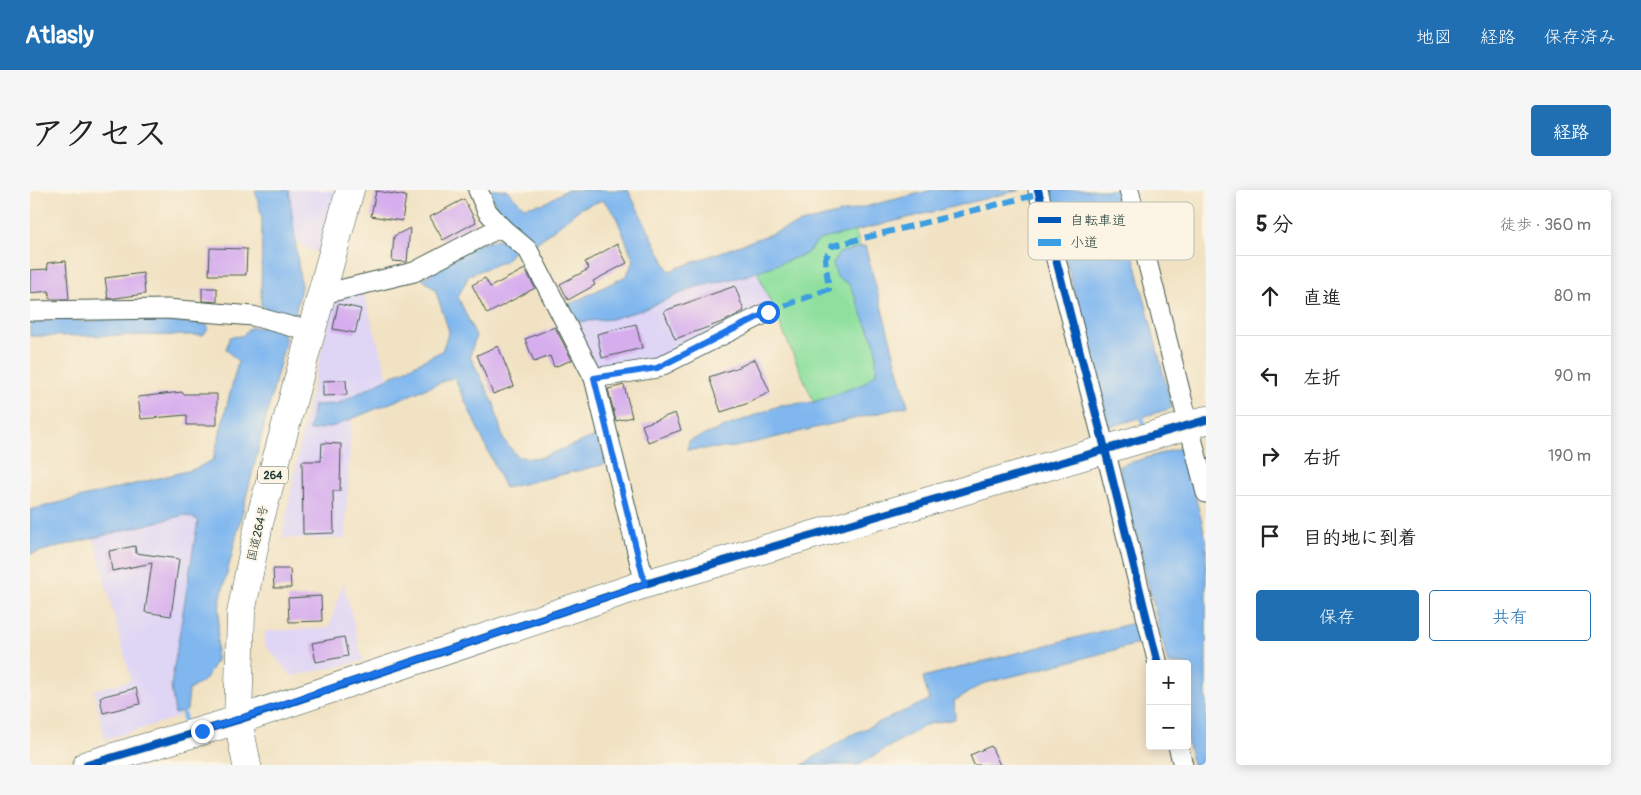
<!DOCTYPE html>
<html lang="ja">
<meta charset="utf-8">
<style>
body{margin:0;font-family:Pangolin,"Klee One",sans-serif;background:#f6f6f6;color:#222}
.controls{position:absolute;right:15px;bottom:15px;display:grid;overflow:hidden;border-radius:5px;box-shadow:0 2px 12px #0003}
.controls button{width:45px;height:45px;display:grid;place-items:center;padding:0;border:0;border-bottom:1px solid #e0e0e0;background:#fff;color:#222;font:25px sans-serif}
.stop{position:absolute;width:15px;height:15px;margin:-11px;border:4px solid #1a73e8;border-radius:50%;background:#fff}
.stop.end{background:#1a73e8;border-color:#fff;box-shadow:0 1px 5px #0008}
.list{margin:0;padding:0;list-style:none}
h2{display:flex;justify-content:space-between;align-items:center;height:65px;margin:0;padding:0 20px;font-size:21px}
h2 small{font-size:16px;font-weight:400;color:#767676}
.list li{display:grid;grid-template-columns:32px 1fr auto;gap:15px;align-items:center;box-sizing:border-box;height:80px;padding:0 20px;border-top:1px solid #e0e0e0}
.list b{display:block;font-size:19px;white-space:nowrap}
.list em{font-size:16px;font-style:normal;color:#767676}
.actions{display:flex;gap:10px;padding:15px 20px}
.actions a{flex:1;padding:11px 0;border:1px solid #1f6fb2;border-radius:5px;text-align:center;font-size:18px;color:#1f6fb2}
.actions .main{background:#1f6fb2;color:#fff}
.icon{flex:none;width:28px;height:28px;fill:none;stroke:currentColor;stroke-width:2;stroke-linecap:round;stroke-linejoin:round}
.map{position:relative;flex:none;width:1176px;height:575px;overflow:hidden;border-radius:5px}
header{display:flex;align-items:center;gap:30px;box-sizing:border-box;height:70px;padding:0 25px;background:#1f6fb2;color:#fff}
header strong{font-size:24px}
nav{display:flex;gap:28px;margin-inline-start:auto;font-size:18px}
.intro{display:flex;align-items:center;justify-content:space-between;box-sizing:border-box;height:120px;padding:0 30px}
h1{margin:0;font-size:35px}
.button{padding:12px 22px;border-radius:5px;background:#1f6fb2;color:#fff;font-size:18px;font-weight:700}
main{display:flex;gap:30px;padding:0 30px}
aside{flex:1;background:#fff;border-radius:5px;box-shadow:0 2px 12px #0003}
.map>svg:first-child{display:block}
.built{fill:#dfd5f5}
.green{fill:#8fe09f;stroke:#578e6a}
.water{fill:#80b7ef;stroke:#507a92}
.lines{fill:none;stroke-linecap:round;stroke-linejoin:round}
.stream{stroke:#80b7ef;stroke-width:5}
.building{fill:#d6aeed}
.street-casing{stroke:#3e5649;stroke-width:21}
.secondary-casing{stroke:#3e5649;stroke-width:29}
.highway-casing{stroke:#3e5649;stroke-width:29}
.street{stroke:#fff;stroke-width:19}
.secondary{stroke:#fff;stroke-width:28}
.highway{stroke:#fff;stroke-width:28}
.quiet{stroke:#3c9ee2;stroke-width:6;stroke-dasharray:12 6;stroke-linecap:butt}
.cycleway-casing{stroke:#fcf5e5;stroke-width:11}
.cycleway{stroke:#0057b8;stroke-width:8}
.route{stroke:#1a73e8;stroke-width:6}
.labels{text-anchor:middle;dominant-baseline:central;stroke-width:4;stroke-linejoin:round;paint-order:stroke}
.shield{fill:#fcf5e5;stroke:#617469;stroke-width:1}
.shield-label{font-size:11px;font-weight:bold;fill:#1f3d34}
.street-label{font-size:12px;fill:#1f3d34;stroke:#fcf5e5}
.key{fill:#fcf5e5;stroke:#babeb0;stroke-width:1}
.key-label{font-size:14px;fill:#1f3d34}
</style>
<header>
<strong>Atlasly</strong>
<nav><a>地図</a><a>経路</a><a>保存済み</a></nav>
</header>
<div class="intro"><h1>アクセス</h1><a class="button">経路</a></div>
<main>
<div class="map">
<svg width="1176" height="575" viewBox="0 0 1176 575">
<rect width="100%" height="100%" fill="#fcf5e5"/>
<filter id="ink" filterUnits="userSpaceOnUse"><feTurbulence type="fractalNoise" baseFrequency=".02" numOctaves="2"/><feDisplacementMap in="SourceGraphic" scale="10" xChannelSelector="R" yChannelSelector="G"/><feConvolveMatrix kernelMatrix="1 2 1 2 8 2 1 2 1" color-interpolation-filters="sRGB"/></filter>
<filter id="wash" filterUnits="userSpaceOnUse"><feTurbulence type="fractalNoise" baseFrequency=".0096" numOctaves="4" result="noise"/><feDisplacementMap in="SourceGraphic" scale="20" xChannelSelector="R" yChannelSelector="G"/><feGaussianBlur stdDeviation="1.12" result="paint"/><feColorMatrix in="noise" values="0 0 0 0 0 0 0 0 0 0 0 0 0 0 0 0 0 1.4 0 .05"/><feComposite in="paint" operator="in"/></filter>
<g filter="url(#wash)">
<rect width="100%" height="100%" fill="#f1e2c3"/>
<g class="built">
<polygon points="244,0 306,0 287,63 239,37"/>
<polygon points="720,65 747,129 625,184 567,192 542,135 623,99"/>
<polygon points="330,91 360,195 322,217 315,349 252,348 276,223 308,95"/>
<polygon points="186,289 148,527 75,550 64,500 101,490 56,318"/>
<polygon points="313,392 333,471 262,486 235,455 235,441 299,438"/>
</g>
<polygon class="green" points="822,29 875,210 792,231 720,65"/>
<g class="water">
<polygon points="225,0 259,0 271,97 265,125 254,130 250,141 256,149 190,411 186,470 176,489 159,500 157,520 145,524 141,496 168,330 154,325 0,364 0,320 165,279 183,270 208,172 196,159 200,147 212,146 221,137 231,138 237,122 231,114 232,26"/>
<polygon points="459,0 477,0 494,17 515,13 536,0 598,0 639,81 771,33 902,0 990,0 789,50 776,64 715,86 666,97 612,120 581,129 545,132 534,117 596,86 604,71 585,24 573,10 551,18 504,55 466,16"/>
<polygon points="1018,0 1087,0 1142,218 1079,237"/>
<polygon points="472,48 485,59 475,71 439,85 428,107 446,146 440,166 464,214 473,249 488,267 510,268 568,245 576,274 475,298 424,187 304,236 279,241 284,215 307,214 412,161 419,141 405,99 392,89 446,55"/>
<polygon points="835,56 878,216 705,257 657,260 659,251 751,215 784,212 833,194 846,183 846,157 820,95 807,87 803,73 809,63"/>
<polygon points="86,127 176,134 179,138 173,145 0,146 0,132 29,129 59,132"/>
<polygon points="1153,257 1176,349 1176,575 1163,575 1157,551 1157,474 1138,474 1089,276"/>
<polygon points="1111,431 1116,452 952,494 924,511 925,529 898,534 828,575 772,575 821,545 899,510 893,487"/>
</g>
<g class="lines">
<g class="stream">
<polyline points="1110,221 1115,239"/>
<polyline points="152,517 156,538"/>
</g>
</g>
<g id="blocks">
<g class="building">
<polygon points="346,1 376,6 372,31 341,26"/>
<polygon points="434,9 446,32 413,50 400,27"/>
<polygon points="380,38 377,72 362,71 364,46"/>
<polygon points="587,54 597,73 563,91 565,95 538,110 530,94 559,79 555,72"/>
<polygon points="180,58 217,59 216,85 179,85"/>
<polygon points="36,71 39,109 20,109 19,101 0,103 0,80 18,79 17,73"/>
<polygon points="495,79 505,98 457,124 442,95 455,88 460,97"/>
<polygon points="113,83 115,104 78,109 75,88"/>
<polygon points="705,96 714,121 695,131 645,149 634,121"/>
<polygon points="172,98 187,98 187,112 172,111"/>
<polygon points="308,114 331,119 325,143 303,139"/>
<polygon points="606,134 612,158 572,168 567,144"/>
<polygon points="525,137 542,170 524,177 520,166 504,172 495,149"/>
<polygon points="468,156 484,196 463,204 447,165"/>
<polygon points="725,169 740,202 716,214 691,222 679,187 709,177"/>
<polygon points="316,190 317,205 293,206 293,191"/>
<polygon points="594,195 602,227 586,231 578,199"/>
<polygon points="152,202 153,204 187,204 187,235 157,235 157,225 111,229 108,207"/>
<polygon points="645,223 651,240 618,252 612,235"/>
<polygon points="292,253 311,254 310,301 303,301 304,343 273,344 272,271 291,271"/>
<polygon points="105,356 106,363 149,369 141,426 115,422 122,373 82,381 79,361"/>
<polygon points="243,379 260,379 261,398 244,398"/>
<polygon points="291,406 292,431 259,432 258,408"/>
<polygon points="314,447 318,466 286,472 282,453"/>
<polygon points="106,498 110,514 73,523 70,507"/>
<polygon points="961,556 970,575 944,575 940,565"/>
</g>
</g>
</g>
<g filter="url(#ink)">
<use href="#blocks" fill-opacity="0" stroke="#3e5649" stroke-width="1"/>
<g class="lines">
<defs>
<g id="street">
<polyline points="448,0 457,21 472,38 498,60 564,188 615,394"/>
<polyline points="1008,0 1075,259 1128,474"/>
<polyline points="1099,0 1176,303"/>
<polyline points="293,104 384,82 461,42 472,38"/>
<polyline points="0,121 137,119 223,126 263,137 283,137"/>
<polyline points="564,188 627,178 738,122"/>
<polyline points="1148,556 1153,575"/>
</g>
<polyline id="secondary" points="57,575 208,530 615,394 1176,230"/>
<polyline id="highway" points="217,575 208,530 211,423 229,333 320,0"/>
</defs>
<use href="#street" class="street-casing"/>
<use href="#secondary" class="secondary-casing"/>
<use href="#highway" class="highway-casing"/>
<use href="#street" class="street"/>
<use href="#secondary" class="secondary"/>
<use href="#highway" class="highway"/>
<polyline class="quiet" points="738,122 799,99 795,69 802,56 1009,4"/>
<defs>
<g id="cycleway">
<polyline points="1008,0 1075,259 1128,474"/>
<polyline points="57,575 208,530 615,394 1176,230"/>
</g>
</defs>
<use href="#cycleway" class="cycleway-casing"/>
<use href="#cycleway" class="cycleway"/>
</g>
</g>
<g class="lines" filter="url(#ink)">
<polyline class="route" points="172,541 615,394 564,188 627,178 738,122"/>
</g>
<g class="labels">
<rect class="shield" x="228" y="276.5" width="30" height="17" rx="4"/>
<g class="shield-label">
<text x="243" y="285">264</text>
</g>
<g class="street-label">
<text transform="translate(228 343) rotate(-77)">国道264号</text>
</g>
</g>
<rect x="998" y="12" width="166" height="58" rx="8" class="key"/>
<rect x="1008" y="27" width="23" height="6" fill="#0057b8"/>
<rect x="1008" y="49" width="23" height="7" fill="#3c9ee2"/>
<g class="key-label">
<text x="1040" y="35">自転車道</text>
<text x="1040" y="57">小道</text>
</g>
</svg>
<div class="controls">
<button>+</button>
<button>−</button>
</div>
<div class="stop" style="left:738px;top:122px"></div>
<div class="stop end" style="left:172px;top:541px"></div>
</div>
<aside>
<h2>5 分<small>徒歩 · 360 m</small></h2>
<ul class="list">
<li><svg class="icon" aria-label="ahead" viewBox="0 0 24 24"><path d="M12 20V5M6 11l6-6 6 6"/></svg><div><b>直進</b></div><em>80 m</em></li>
<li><svg class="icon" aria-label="left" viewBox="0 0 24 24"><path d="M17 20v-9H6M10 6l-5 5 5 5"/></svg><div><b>左折</b></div><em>90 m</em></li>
<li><svg class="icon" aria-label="right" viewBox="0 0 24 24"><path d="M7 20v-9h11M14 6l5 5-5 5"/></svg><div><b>右折</b></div><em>190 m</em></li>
<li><svg class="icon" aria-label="arrive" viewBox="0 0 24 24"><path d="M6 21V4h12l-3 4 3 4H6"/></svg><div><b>目的地に到着</b></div></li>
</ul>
<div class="actions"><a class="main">保存</a><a>共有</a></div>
</aside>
</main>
